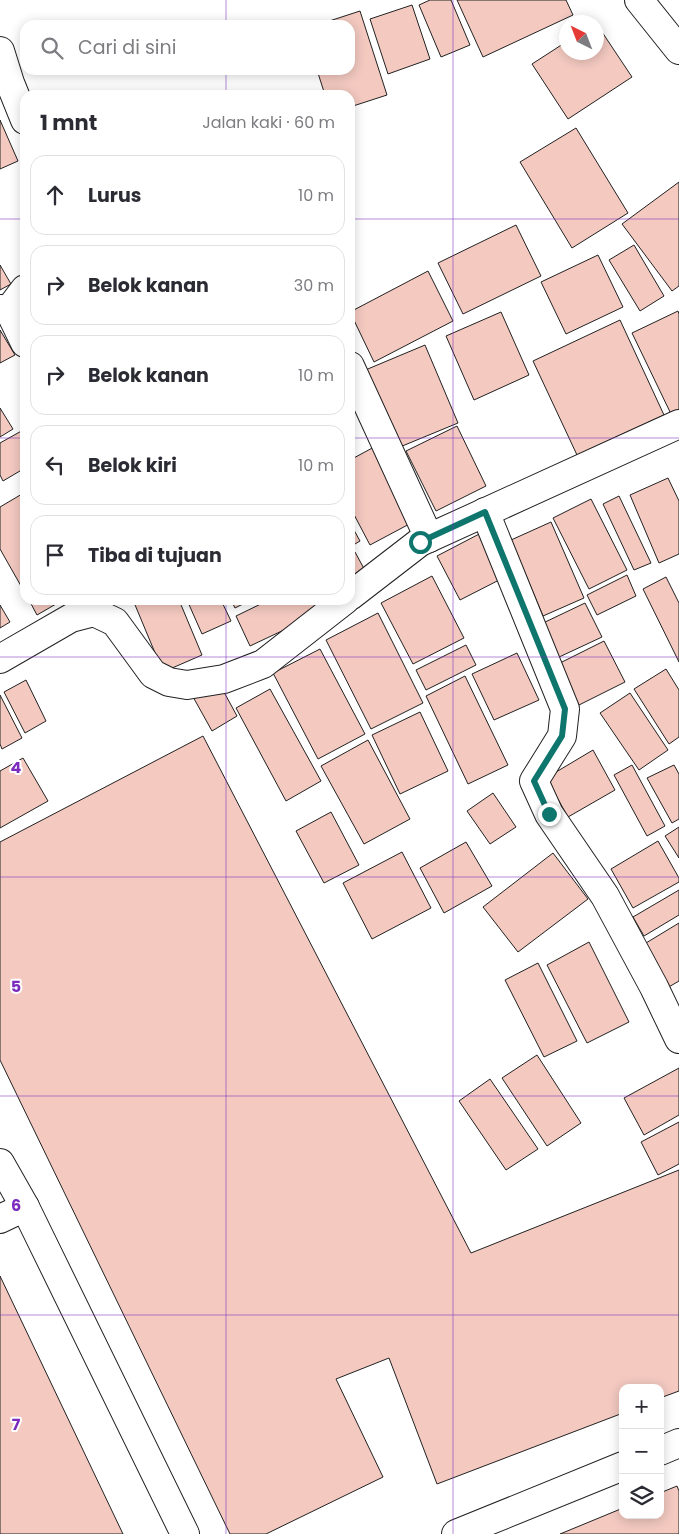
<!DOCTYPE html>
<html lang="id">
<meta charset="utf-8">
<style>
body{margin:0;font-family:Poppins,sans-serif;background:#f7f7f7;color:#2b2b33}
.controls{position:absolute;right:15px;bottom:15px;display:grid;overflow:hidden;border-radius:10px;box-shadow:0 2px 12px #0003}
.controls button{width:45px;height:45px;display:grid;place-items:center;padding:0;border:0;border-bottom:1px solid #e1e1e2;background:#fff;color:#2b2b33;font:25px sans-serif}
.compass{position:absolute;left:559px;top:15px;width:45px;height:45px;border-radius:50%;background:#fff;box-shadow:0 2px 12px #0003;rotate:318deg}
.stop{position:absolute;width:15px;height:15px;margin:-11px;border:4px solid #0f766e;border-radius:50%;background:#fff}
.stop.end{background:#0f766e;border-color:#fff;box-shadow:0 1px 5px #0008}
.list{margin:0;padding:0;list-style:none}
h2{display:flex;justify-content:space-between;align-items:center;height:65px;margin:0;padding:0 20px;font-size:21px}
h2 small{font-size:16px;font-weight:400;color:#7c7c81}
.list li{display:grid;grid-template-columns:32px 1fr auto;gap:15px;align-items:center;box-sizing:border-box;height:80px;margin:0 10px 10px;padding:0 10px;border:1px solid #e1e1e2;border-radius:15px}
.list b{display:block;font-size:19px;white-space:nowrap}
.list em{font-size:16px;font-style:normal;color:#7c7c81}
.icon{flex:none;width:28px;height:28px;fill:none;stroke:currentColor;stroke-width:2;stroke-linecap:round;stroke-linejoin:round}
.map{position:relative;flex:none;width:679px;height:1534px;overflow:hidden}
.search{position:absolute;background:#fff;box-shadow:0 2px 12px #0003;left:20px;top:20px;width:335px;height:55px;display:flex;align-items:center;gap:12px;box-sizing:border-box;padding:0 18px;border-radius:15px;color:#7c7c81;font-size:19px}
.panel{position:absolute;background:#fff;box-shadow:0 2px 12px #0003;left:20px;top:90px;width:335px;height:515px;border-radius:15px}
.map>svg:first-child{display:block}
.building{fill:#f3c9c0;stroke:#222}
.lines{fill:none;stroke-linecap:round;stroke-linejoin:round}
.minor-casing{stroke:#222;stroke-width:30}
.secondary-casing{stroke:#222;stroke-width:30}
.minor{stroke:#fff;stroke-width:28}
.secondary{stroke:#fff;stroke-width:28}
.route{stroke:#0f766e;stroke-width:6}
.grid{fill:none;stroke:#7b2cbf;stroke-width:1;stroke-opacity:0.55}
.grid-label{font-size:16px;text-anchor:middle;font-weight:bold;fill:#7b2cbf;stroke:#fff;stroke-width:4;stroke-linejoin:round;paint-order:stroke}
</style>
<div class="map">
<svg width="679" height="1534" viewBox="0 0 679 1534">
<rect width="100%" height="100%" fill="#fff"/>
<g class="building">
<polygon points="430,0 451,0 470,45 441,57 419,5"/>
<polygon points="457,0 566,0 573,15 483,57"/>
<polygon points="412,5 430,59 388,74 370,19"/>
<polygon points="360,11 387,95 350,107 350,95 325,95 317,70 350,70 350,25 317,25"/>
<polygon points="596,23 632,77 568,119 532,64 566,42 566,52 596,52"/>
<polygon points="0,120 18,161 0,169"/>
<polygon points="576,128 628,213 572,248 520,162"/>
<polygon points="679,182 679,286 672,291 622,224"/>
<polygon points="516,225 541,276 463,314 438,263"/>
<polygon points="634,245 664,296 640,311 609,260"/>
<polygon points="598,255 623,307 566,334 541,282"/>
<polygon points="0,265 11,284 0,290"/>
<polygon points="428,271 453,321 374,362 350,312"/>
<polygon points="678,311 679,314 679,411 671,414 632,333"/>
<polygon points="501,312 529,375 474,400 446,336"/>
<polygon points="620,320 664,415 577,455 533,361"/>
<polygon points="0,330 15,355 0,363"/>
<polygon points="425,345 458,423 395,449 363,371"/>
<polygon points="0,408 13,429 0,437"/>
<polygon points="457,426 486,486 436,511 406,451"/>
<polygon points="25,429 25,468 3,481 0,475 0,443"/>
<polygon points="376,446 415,521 370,545 350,507 350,460"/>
<polygon points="668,478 679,501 679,554 659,563 630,495"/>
<polygon points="22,494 25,499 25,593 0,549 0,507"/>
<polygon points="619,496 651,563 634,570 603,504"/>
<polygon points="591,499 627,570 589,589 553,518"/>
<polygon points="551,522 584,598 543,616 511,540"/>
<polygon points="350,523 360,541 350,547"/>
<polygon points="483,532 505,577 460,600 437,556"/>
<polygon points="355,552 368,576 350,586 350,555"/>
<polygon points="627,575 636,596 597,615 587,595"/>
<polygon points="432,576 464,638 413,664 381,603"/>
<polygon points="666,577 679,603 679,662 643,589"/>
<polygon points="29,600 63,600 37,615"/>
<polygon points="133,600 179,600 202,655 163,672"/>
<polygon points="187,600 221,600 231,621 202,634"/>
<polygon points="231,600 251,600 235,608"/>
<polygon points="269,600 317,600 322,612 250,646 236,616"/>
<polygon points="585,603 602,637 557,658 541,624"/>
<polygon points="0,605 10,622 0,628"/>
<polygon points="378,613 423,703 371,729 326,640"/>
<polygon points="604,641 625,682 579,705 558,664"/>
<polygon points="466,645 476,665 426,690 416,670"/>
<polygon points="320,649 365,734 318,759 273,673"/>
<polygon points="517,653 539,700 494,720 472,674"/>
<polygon points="666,669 679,690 679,737 669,744 634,689"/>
<polygon points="465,676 508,765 468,784 426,696"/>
<polygon points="26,680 46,721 25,733 4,692"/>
<polygon points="218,681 237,716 212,731 192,695"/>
<polygon points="270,689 321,781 286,801 236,708"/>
<polygon points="630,693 668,750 639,770 600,713"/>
<polygon points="0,695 22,738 2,749 0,744"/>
<polygon points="420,712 448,771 400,794 372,735"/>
<polygon points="203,736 471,1253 679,1170 679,1391 660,1398 660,1388 623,1388 623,1413 437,1484 389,1358 336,1379 383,1477 266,1534 230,1534 0,1060 0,842"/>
<polygon points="368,740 410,819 364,844 321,766"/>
<polygon points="593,750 615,790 568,817 546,778"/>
<polygon points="23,758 48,801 0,828 0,771"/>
<polygon points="632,765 665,826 647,836 614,775"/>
<polygon points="674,765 679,774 679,819 672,823 647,778"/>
<polygon points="493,793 516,827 490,844 467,811"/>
<polygon points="331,812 359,865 324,883 296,831"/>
<polygon points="679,827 679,858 665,836"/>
<polygon points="658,841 679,878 679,882 633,908 611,869"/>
<polygon points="466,842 492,886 444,913 420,868"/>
<polygon points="402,852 431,908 372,939 343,883"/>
<polygon points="553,853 588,899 518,952 483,907"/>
<polygon points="679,890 679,915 644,936 633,917"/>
<polygon points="679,923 679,981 667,988 641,946"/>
<polygon points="589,942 629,1022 587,1043 547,965"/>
<polygon points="538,963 577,1041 544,1057 505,980"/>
<polygon points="537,1055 581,1123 547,1146 502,1078"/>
<polygon points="679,1068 679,1115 644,1135 624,1098"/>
<polygon points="490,1079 538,1149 506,1170 459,1101"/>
<polygon points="679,1122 679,1164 658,1175 641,1142"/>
<polygon points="0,1276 123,1534 0,1534"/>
<polygon points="677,1486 679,1491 679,1534 560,1534 623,1508 623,1515 660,1515 660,1493"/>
</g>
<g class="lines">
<defs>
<g id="minor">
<polyline points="0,51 10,83 25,120"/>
<polyline points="0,309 9,310 25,343"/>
<polyline points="9,310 25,289"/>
<polyline points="350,366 429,538"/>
<polyline points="485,512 565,709 562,736 534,781 549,814 605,896 654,987 679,1039"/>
<polyline points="350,596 420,542 679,424"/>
<polyline points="0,659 71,618 94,612 115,622 153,674 169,682 187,685 224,679 263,664 345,600"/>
<polyline points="0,1163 25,1207 185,1534"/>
<polyline points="0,1219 25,1207"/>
<polyline points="660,1451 679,1443"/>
<polyline points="456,1534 623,1466"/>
</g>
<polyline id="secondary" points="639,0 679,50"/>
</defs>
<use href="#minor" class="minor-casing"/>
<use href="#secondary" class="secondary-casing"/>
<use href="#minor" class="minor"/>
<use href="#secondary" class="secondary"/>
</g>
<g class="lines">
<polyline class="route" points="420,542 485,512 565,709 562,736 534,781 549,814"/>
</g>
<path class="grid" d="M226 0V25M453 0V1534M226 70V95M0 219H25M350 219H679M0 438H25M350 438H679M226 600V1534M0 657H679M0 877H679M0 1096H679M0 1315H679"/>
<g class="grid-label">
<text x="16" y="773">4</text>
<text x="16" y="992">5</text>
<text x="16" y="1211">6</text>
<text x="16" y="1430">7</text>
</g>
</svg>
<div class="controls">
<button>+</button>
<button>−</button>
<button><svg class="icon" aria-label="layers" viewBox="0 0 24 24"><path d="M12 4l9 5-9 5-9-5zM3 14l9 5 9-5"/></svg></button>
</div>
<svg class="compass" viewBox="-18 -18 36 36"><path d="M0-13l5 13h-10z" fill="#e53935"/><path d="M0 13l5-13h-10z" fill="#7c7c81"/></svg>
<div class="stop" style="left:420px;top:542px"></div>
<div class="stop end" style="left:549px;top:814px"></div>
<div class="search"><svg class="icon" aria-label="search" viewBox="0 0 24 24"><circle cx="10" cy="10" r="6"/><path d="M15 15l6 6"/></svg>Cari di sini</div>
<section class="panel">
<h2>1 mnt<small>Jalan kaki · 60 m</small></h2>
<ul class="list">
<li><svg class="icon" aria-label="ahead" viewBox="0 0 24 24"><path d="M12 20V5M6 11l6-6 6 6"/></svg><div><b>Lurus</b></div><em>10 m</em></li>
<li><svg class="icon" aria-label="right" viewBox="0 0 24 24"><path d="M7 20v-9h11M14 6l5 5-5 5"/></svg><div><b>Belok kanan</b></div><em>30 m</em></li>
<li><svg class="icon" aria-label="right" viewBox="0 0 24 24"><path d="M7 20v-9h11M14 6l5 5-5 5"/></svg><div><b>Belok kanan</b></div><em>10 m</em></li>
<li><svg class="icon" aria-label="left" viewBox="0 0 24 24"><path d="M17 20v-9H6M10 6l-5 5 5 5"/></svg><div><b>Belok kiri</b></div><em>10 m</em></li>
<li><svg class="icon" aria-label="arrive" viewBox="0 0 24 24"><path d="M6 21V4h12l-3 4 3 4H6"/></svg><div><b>Tiba di tujuan</b></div></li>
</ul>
</section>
</div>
